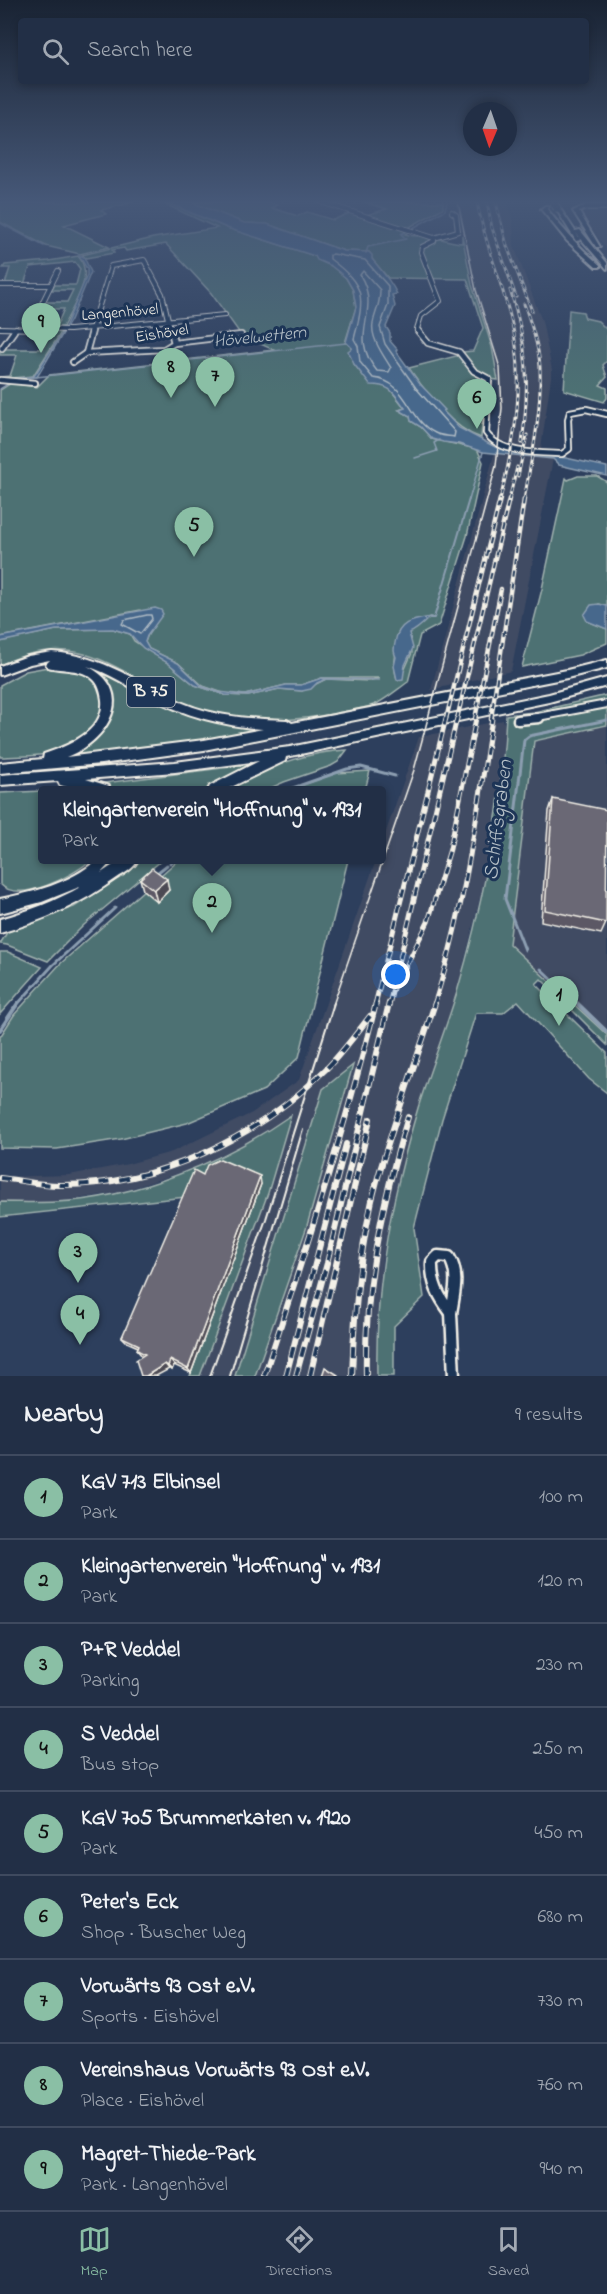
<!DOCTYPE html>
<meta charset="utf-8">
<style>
body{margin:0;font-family:"Indie Flower",sans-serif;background:#2e3b51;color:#f1f3f6}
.compass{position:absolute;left:463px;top:102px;width:54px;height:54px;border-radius:50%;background:#222f46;box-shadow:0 3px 9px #0003;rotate:182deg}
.you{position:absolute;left:396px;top:975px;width:21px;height:21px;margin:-15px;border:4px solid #fff;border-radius:50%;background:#1a73e8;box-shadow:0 0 0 9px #1a73e833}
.badge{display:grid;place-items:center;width:39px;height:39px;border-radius:50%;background:#8abfa5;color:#111;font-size:20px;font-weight:700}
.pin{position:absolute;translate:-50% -50px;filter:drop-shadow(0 2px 3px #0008)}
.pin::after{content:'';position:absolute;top:32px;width:21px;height:18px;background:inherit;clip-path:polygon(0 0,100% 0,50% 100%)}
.popup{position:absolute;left:38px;top:786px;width:348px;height:78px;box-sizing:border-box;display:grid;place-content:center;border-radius:6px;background:#222f46;filter:drop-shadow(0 2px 4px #0005);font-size:20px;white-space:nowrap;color:#a2a9b3}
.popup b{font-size:22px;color:#f1f3f6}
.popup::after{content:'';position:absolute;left:50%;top:100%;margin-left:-12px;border:12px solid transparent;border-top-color:#222f46}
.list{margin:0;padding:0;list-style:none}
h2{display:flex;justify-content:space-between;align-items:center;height:78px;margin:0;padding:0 24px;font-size:26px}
h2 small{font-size:20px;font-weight:400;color:#a2a9b3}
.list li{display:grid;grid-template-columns:39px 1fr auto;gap:18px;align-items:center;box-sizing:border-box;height:84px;padding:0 24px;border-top:2px solid #3f4a5f}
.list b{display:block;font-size:22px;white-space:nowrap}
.list p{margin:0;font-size:20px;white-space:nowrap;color:#a2a9b3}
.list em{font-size:20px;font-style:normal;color:#a2a9b3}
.icon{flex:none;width:33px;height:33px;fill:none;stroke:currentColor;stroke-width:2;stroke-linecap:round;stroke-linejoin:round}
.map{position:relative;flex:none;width:607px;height:1376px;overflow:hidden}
.search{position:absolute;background:#222f46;box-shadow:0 3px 9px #0003;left:18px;right:18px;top:18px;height:66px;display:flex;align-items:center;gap:15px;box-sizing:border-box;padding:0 21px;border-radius:6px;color:#a2a9b3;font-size:22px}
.sheet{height:834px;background:#222f46}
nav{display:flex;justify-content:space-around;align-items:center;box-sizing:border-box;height:84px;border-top:2px solid #3f4a5f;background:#222f46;font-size:16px;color:#a2a9b3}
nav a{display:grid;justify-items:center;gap:3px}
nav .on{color:#8abfa5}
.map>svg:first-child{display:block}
.built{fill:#404b64}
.green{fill:#4d7173;stroke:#a0b1ae;stroke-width:1.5;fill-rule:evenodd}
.water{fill:#46678c;stroke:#8c9eb1;stroke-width:1.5}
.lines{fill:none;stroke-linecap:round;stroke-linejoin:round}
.shore{stroke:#aebac3;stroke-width:1.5}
.stream-far3{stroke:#8c9eb1;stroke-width:1.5}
.stream-far2{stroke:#8c9eb1;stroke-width:2}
.stream-far1{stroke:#8c9eb1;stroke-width:3}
.stream{stroke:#8c9eb1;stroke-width:4}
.minor-far4-casing{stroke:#f4f1e8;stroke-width:6}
.minor-far3-casing{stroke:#f4f1e8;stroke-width:8}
.minor-far2-casing{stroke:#f4f1e8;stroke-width:10}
.minor-far1-casing{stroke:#f4f1e8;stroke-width:13}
.minor-casing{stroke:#f4f1e8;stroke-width:15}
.secondary-casing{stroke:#f4f1e8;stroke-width:8}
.trunk-casing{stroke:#f4f1e8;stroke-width:4}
.minor-far4{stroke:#1d3557;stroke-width:4}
.minor-far3{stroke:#1d3557;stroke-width:4.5}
.minor-far2{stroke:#1d3557;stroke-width:6}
.minor-far1{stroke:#1d3557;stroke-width:8}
.minor{stroke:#1d3557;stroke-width:10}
.secondary{stroke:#1d3557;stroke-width:5}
.trunk{fill:#1d3557;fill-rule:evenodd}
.tram-far1{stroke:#f4f1e8;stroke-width:1.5}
.tram{stroke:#f4f1e8;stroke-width:2}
.rail-far3-casing{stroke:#f4f1e8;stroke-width:3}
.rail-far2-casing{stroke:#f4f1e8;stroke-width:4.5}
.rail-far1-casing{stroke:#f4f1e8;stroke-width:5}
.rail-casing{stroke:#f4f1e8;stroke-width:6}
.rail-far3{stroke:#1d3557;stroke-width:1.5;stroke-dasharray:4;stroke-linecap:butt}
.rail-far2{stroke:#1d3557;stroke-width:2;stroke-dasharray:6;stroke-linecap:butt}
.rail-far1{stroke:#1d3557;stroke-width:3;stroke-dasharray:8;stroke-linecap:butt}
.rail{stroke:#1d3557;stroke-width:4;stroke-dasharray:10;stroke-linecap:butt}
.trunk-bridge-casing{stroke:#f4f1e8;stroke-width:9;stroke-linecap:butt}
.trunk-bridge{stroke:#1d3557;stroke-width:7}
.wall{fill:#5c5965;stroke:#f4f1e8;stroke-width:1.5}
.shaded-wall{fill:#4b4952;stroke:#f4f1e8;stroke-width:1.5}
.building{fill:#6b6875;stroke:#f4f1e8;stroke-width:1.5}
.labels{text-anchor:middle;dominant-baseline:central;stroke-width:6;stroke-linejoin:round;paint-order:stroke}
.far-street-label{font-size:16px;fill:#f4f1e8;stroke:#1d3557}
.far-water-label{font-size:18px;font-style:italic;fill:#b7c1c8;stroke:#1d3557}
.shield{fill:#1d3557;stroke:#b4b9bc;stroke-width:1.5}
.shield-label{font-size:18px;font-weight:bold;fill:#f4f1e8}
.water-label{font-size:21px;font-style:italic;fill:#b7c1c8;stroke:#1d3557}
</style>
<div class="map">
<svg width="607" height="1376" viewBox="0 0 607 1376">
<rect width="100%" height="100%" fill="#2d3f5d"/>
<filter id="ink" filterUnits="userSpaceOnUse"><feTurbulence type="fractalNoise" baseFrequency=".0167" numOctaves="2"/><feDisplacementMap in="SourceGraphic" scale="12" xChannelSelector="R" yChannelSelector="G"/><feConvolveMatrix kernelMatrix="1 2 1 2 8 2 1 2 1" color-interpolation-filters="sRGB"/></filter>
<g filter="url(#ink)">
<g class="built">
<polygon points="455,202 508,202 513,223 514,246 542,321 552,370 541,449 510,445 510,442 497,440 500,414 497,371 468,268"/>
<polygon points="579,202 607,202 607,250 580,212 584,210 601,209 598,205"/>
<polygon points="495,451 553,459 511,671 431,690"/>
<polygon points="503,720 505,726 500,784 486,874 457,991 418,1108 395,1194 382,1260 376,1331 377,1376 200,1376 268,1193 290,1116 266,1133 195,1168 120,1192 58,1202 0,1202 0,1177 69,1175 128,1164 172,1152 252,1113 299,1080 376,860 382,860 382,843 419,737"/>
<polygon points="607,725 607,1035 509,944 534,740"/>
</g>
<g class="green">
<polygon points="0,202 134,202 101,210 106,214 64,225 109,247 80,254 46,246 0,222"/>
<path d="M160 202 169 204 227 228 315 256 332 266 346 278 353 290 356 307 345 343 350 344 354 364 362 374 390 389 405 408 399 410 410 416 411 421 421 427 432 439 477 449 483 462 467 536 439 625 420 635 408 682C398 689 389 697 378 703 370 708 357 709 347 711 293 723 234 726 182 702 115 671 78 627 0 665V642L7 640 56 630 113 629 130 634 134 641 168 663 195 685 225 695 248 696 279 689 302 691 326 679 369 681 379 678H322L301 685H286L245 695 226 694 203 686 178 663 149 649 145 642 150 629 140 610 0 637V390L11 383 37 387 49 375 274 350 241 335 211 293 166 244 126 251 124 248 112 250 114 253 86 258 82 255 153 238 217 228ZM430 617 409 633 412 653 404 671 397 679C392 665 397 648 399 632Z"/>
<path d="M191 202H268L278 205 272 208 298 216 307 212 333 220 352 212 410 231 405 234C413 237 416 236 424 236 434 236 450 242 462 243V235L472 285 492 347 498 380C482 380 471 365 463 352L473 351 483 328 467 279 388 278 372 259 369 252 344 251 267 224 244 223Z"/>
<polygon points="364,202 443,202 443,208 408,228 366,215 387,209"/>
<path d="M78 256C96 276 72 307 63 327H56L64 309H42L46 302H67L73 290H52L54 285H76L80 269 75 262 30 267 24 284H5L10 268H3L5 265 49 261Z"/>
<polygon points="569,310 583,312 585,318 598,321 607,330 607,361 603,365 607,377 600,385 607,388 607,398 604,402 564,390"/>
<polygon points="56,330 62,331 33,376 0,379 0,377 10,376 17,355 0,355 0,349 43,349 48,337 52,336"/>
<path d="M460 355 485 383 481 438C451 428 427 393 409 368Z"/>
<polygon points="578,476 597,476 607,482 607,606 599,604 587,621 607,629 607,643 580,655 522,667 542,589 566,478 568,480"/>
<path d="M48 667C78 666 114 678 100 715 97 725 90 735 81 741 58 757 27 756 0 757V685L26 671Z"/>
<path d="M103 671C157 701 195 721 257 728V730L176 744 77 757 76 754C106 737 133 703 101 672Z"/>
<path d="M607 695V725L534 741 509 944 607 1035V1045L541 979 536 984 607 1053V1093L589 1079 518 1001 503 1013H476L442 1119 414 1228 424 1297 394 1326V1376H377C375 1280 391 1200 418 1108 430 1069 445 1031 457 992 483 903 502 808 506 715L534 712Z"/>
<path d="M347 750 338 762 331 766 284 782 266 790H225C262 769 305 752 347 750Z"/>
<polygon points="254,764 236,772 206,790 114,790 104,783"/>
<polygon points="370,771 365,790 289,790 336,773"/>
<path d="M42 791 43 860H91C74 875 20 905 0 884V793Z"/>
<polygon points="138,860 162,860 84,925 48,961 7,945 0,944 9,929 74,907 98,892"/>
<polygon points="178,860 348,860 299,1057 264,1090 187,1123 121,1139 57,1149 0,1148 0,1037 14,1015 60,964"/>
<polygon points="0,952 8,952 42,967 0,1014"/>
<polygon points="353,1065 306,1229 255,1376 235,1376 323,1089"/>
<path d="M291 1115 268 1193 200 1376H190L261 1184 186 1197 0 1217V1202C18 1202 37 1203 55 1202 135 1199 227 1160 291 1115Z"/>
</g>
<g class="water">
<path d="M166 202H191L244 223 267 224 344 251 369 252 372 255V259C382 271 391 281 397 294L392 295 395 306 386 327 390 333V341L397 349 396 351 420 384 445 410 443 411 459 428 497 448 566 458 607 467V476L559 465 553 459 483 452 459 444 443 442 432 439 421 427 411 421 410 416 399 410 405 408C393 392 391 385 370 385L354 364 348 351 352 348 346 342 356 307 353 290 346 278 331 266 317 260 315 256 227 228Z"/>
<polygon points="79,255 84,257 91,272 71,320 37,377 13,379 34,376 64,330 87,275 87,269"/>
<polygon points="599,604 607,606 607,629 587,621 584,615 591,605"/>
<polygon points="155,608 161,610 163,614 147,636 145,642 149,649 178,663 202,686 219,692 245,695 286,685 301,685 322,678 380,680 326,679 317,683 311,689 302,691 279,689 248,696 225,695 195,685 168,663 143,648 130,634 113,629 56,630 0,642 0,637"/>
<path d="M430 617C425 622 416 631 409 633L413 648 405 665 403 679 397 680 394 666 396 657C393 651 394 649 395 643 398 622 412 620 430 617Z"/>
</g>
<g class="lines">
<g class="shore">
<path d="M333 254 365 260 388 286V305L380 327 385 344 416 388 455 432 454 437C448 436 440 436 435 433 407 419 408 381 373 378L360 362 358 346 354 339C365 297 366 286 330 259V255Z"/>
<path d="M363 271 380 290C380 306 376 309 373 323 370 338 384 356 391 368L389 372 377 371C346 333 383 313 360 275Z"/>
<polygon points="147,615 151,615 152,619 140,634 122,624 124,620"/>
</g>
<g class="stream-far3">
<polyline points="0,223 44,246"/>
<polyline points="413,228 445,210 447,202"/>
<polyline points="366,253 368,247 406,239 401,234 405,232"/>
<polyline points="0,377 6,377"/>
<polyline points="36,377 346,343"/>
<polyline points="0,389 18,378"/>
<polyline points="415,458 437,451 434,443 439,440"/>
<polyline points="469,500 483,452"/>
</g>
<polyline class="stream-far2" points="430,618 434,618 469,499"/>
<g class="stream-far1">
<polyline points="287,790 347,769 361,767 395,776"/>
<polyline points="170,863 174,860"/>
<polyline points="157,873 167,865"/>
<polyline points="525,950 505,899 524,740 529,736 607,720"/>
<polyline points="541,969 579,1005"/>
<polyline points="17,1005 53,965 115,908"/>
</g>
<g class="stream">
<polyline points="577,1003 607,1032"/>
<polyline points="0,1030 18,1003"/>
</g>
<defs>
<g id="minor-far4">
<polyline points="321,202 434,238"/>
<polyline points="434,238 458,231 456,215 452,212"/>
<polyline points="0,285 51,285 30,328"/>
<polyline points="51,285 58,271"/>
<polyline points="0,328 70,330 225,315"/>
<polyline points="13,332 16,328"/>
<polyline points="91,332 111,266 144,260 162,294 171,332"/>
<polyline points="419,332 417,329 421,316 440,301 421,252 422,247 434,241 434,238"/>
</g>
<g id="minor-far3">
<polyline points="171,331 174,343"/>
<path d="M418 331 428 343 459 352 474 371 489 379 486 433C500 454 539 453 562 454L569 449 568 419 570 412 586 409 607 414"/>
<polyline points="2,348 14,331"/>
<polyline points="86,353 92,331"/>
<polyline points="86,353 164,349 174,343 241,335"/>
<polyline points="73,362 86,353"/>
<polyline points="0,380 35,383"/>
</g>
<polyline id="minor-far2" points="527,719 607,704"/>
<polyline id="minor-far1" points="518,720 539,718"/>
<g id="minor">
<path d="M438 1256 449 1257C460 1274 454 1294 451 1313 439 1297 431 1283 432 1262Z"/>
<polyline points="451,1313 454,1376"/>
</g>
<polyline id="secondary" points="587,207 607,207"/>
<g id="trunk">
<polygon points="587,205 589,208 579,212 600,247 596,247 573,211"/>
<path d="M545 206H549L547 209C563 230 580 248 600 265V267H596L567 241 541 209Z"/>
<polygon points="555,207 559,207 575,231 580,230 607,263 607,269 576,233 581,240 576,241"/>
<path d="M52 652C105 656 137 683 183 703 216 717 252 719 287 720L292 723 567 670 607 660V668L567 678 204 750 101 764 0 773V763L43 759 44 754C68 746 105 731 102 700 101 692 99 684 93 679 81 668 63 671 48 667L46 664 50 660 30 664 0 675V666L28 656ZM87 666C109 673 128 686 149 697 185 716 223 726 263 729L204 740 66 757C108 742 138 690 87 666Z"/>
<path d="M607 678V686L549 702 286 757 285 761 225 790H208L210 786 259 761 175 772 86 779 109 786 110 790C94 790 76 790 60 785L58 781 0 785V775L175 762 290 747 549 694Z"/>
<path d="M97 860H113L101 873 121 860H138C134 868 125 873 117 878 81 904 43 921 0 933V919C29 911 56 901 82 886L42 902 0 913V899C34 892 69 884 97 860Z"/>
</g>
</defs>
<use href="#minor-far4" class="minor-far4-casing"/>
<use href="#minor-far3" class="minor-far3-casing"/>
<use href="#minor-far2" class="minor-far2-casing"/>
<use href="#minor-far1" class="minor-far1-casing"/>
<use href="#minor" class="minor-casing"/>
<use href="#secondary" class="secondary-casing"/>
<use href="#trunk" class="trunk-casing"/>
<use href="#minor-far4" class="minor-far4"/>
<use href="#minor-far3" class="minor-far3"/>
<use href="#minor-far2" class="minor-far2"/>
<use href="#minor-far1" class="minor-far1"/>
<use href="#minor" class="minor"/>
<use href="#secondary" class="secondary"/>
<use href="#trunk" class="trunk"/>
<polyline class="tram-far1" points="333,1005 414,770 496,466 502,408 500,368 476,290 458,202"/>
<g class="tram">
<polyline points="210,1376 266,1219 334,1003"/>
<polyline points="230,1376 303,1129"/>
</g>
<defs>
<g id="rail-far3">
<path d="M477 202C484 241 500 277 510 316 527 378 515 439 500 500"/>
<polyline points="487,202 492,228 516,297"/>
<polyline points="496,202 507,246 532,311"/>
<path d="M510 290C528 344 530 387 522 443"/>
<polyline points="518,476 527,435"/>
<polyline points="509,500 517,467"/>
<path d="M524 500C532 456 542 412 540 367 539 346 531 324 524 304"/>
</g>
<g id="rail-far2">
<polyline points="446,719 500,499"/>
<polyline points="457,719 509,499"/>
<polyline points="475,719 501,589"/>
<polyline points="491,719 524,499"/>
</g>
<g id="rail-far1">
<polyline points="400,978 428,922 450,849 476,718"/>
<polyline points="375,1005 446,718"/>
<polyline points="389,1005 457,718"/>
<path d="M434 1005C464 912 477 815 492 718"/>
</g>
<g id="rail">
<path d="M0 1178C20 1180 39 1185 59 1185 158 1186 257 1138 326 1069 342 1053 356 1034 370 1016"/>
<path d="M264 1376C305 1253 345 1129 376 1003"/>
<polyline points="286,1376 346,1144"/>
<polyline points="296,1376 327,1263 389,1003"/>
<polyline points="310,1376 370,1119"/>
<path d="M352 1376C354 1310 360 1241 378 1177 395 1119 416 1061 435 1003"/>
<path d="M366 1376C364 1286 382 1202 408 1117"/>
</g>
</defs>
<use href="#rail-far3" class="rail-far3-casing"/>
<use href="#rail-far2" class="rail-far2-casing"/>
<use href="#rail-far1" class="rail-far1-casing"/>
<use href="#rail" class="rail-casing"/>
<use href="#rail-far3" class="rail-far3"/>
<use href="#rail-far2" class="rail-far2"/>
<use href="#rail-far1" class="rail-far1"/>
<use href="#rail" class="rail"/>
<defs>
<polyline id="trunk-bridge" points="555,205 557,208"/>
</defs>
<use href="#trunk-bridge" class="trunk-bridge-casing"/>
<use href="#trunk-bridge" class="trunk-bridge"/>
</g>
<g class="wall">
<polygon points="553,799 606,923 601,934 541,921 549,811"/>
<polygon points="140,879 169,890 157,902 143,890"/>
<polygon points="261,1184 191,1373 174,1365 172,1370 141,1355 137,1350 138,1347 127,1342 122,1337"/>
</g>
<g class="shaded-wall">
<polygon points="167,879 169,890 157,902 154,890"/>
<polygon points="260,1176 261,1184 191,1373 188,1369"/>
<polygon points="170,1360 174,1365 172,1370 168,1366"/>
<polygon points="165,1364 169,1369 156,1376 146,1376"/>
</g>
<g class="building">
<polygon points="553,799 607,810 606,923 545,910"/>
<polygon points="152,868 167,879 154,890 140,879"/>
<polygon points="220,1159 260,1176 188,1369 170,1360 168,1366 165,1364 146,1376 141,1376 136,1360 145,1354 137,1350 139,1345 122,1337 194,1170 203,1175 207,1165"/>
<polygon points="325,1367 338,1375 338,1376 322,1376"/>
</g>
</g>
<linearGradient id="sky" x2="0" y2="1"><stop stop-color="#192333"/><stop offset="0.51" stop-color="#465878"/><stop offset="1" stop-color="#465878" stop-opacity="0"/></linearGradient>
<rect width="607" height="395" fill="url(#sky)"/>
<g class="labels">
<g class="far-street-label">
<text transform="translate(120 313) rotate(-5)">Langenhövel</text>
<text transform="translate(162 334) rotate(-9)">Eishövel</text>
</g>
<g class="far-water-label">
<text transform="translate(260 338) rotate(-6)">Hövelwettern</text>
</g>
<rect class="shield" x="127" y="677" width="48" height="30" rx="4.5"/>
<g class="shield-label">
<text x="151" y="692">B 75</text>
</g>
<g class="water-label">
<text transform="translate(499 820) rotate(-83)">Schiffsgraben</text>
</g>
</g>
</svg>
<svg class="compass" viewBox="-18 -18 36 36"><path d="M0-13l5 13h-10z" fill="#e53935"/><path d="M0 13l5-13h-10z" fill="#a2a9b3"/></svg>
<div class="you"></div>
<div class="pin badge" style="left:559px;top:1026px">1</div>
<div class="pin badge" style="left:212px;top:933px">2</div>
<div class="popup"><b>Kleingartenverein &quot;Hoffnung&quot; v. 1931</b>Park</div>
<div class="pin badge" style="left:78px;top:1283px">3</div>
<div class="pin badge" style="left:80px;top:1345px">4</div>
<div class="pin badge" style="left:194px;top:557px">5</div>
<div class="pin badge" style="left:477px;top:429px">6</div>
<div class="pin badge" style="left:215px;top:407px">7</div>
<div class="pin badge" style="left:171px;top:398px">8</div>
<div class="pin badge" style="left:41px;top:353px">9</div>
<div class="search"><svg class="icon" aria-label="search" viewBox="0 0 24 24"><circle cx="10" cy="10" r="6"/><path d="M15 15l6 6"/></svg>Search here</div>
</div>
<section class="sheet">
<h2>Nearby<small>9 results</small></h2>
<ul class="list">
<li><span class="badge">1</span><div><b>KGV 713 Elbinsel</b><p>Park</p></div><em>100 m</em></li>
<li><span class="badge">2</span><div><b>Kleingartenverein &quot;Hoffnung&quot; v. 1931</b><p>Park</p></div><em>120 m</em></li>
<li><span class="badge">3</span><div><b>P+R Veddel</b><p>Parking</p></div><em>230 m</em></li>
<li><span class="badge">4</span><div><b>S Veddel</b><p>Bus stop</p></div><em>250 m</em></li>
<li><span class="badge">5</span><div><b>KGV 705 Brummerkaten v. 1920</b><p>Park</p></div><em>450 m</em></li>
<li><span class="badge">6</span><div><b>Peter's Eck</b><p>Shop · Buscher Weg</p></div><em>680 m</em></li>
<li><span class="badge">7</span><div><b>Vorwärts 93 Ost e.V.</b><p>Sports · Eishövel</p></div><em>730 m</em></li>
<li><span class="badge">8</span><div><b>Vereinshaus Vorwärts 93 Ost e.V.</b><p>Place · Eishövel</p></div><em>760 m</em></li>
<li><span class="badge">9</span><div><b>Magret-Thiede-Park</b><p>Park · Langenhövel</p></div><em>940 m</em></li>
</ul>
</section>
<nav>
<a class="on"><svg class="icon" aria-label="map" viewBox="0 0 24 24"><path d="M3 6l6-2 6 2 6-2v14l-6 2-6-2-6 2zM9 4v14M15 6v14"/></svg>Map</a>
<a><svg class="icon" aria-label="directions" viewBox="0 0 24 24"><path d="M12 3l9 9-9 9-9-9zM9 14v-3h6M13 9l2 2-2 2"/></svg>Directions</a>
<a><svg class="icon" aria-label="saved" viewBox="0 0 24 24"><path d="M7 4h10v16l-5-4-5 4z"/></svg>Saved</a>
</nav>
